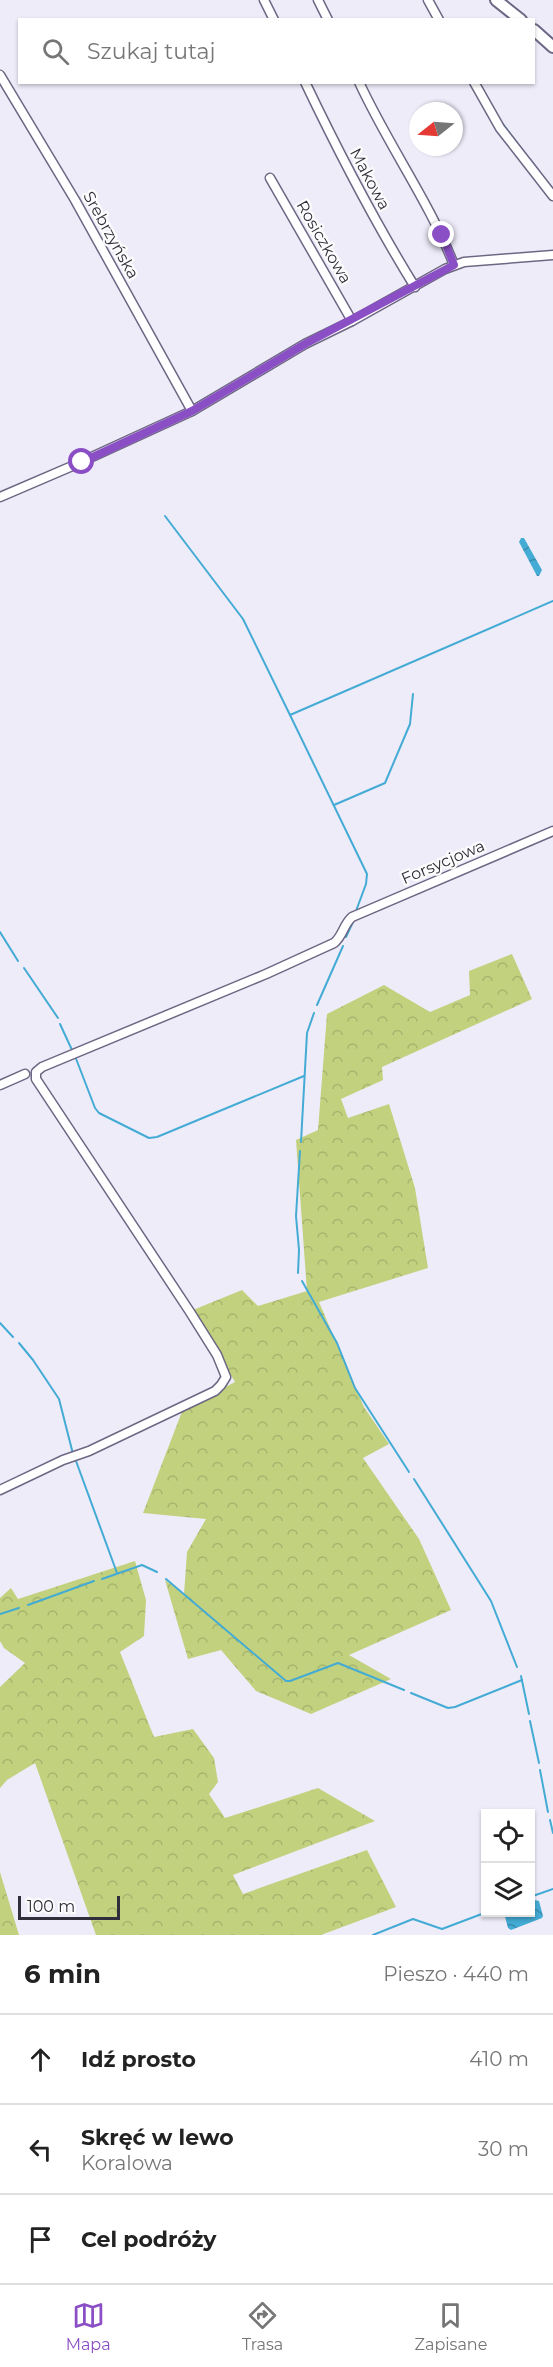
<!DOCTYPE html>
<html lang="pl">
<meta charset="utf-8">
<style>
body{margin:0;font-family:Montserrat,sans-serif;background:#f6f6f6;color:#222}
.controls{position:absolute;right:18px;bottom:18px;display:grid;overflow:hidden;border-radius:0px;box-shadow:0 2px 4px #0004}
.controls button{width:54px;height:54px;display:grid;place-items:center;padding:0;border:0;border-bottom:2px solid #e0e0e0;background:#fff;color:#222;font:30px sans-serif}
.compass{position:absolute;left:409px;top:102px;width:54px;height:54px;border-radius:50%;background:#fff;box-shadow:0 2px 4px #0004;rotate:253deg}
.scale{position:absolute;left:18px;bottom:15px;width:102px;box-sizing:border-box;padding-left:6px;border:3px solid #302e3a;border-top:0;font-size:16px;line-height:21px;white-space:nowrap;color:#302e3a;-webkit-text-stroke:4px #fcfcfc;paint-order:stroke}
.stop{position:absolute;width:18px;height:18px;margin:-14px;border:4px solid #8b4fc5;border-radius:50%;background:#fff}
.stop.end{background:#8b4fc5;border-color:#fff;box-shadow:0 2px 6px #0008}
.list{margin:0;padding:0;list-style:none}
h2{display:flex;justify-content:space-between;align-items:center;height:78px;margin:0;padding:0 24px;font-size:26px}
h2 small{font-size:20px;font-weight:400;color:#767676}
.list li{display:grid;grid-template-columns:39px 1fr auto;gap:18px;align-items:center;box-sizing:border-box;height:90px;padding:0 24px;border-top:2px solid #e0e0e0}
.list b{display:block;font-size:22px;white-space:nowrap}
.list p{margin:0;font-size:20px;white-space:nowrap;color:#767676}
.list em{font-size:20px;font-style:normal;color:#767676}
.icon{flex:none;width:33px;height:33px;fill:none;stroke:currentColor;stroke-width:2;stroke-linecap:round;stroke-linejoin:round}
.map{position:relative;flex:none;width:553px;height:1935px;overflow:hidden}
.search{position:absolute;background:#fff;box-shadow:0 2px 4px #0004;left:18px;right:18px;top:18px;height:66px;display:flex;align-items:center;gap:15px;box-sizing:border-box;padding:0 21px;border-radius:0px;color:#767676;font-size:22px}
.sheet{height:348px;background:#fff}
nav{display:flex;justify-content:space-around;align-items:center;box-sizing:border-box;height:84px;border-top:2px solid #e0e0e0;background:#fff;font-size:16px;color:#767676}
nav a{display:grid;justify-items:center;gap:3px}
nav .on{color:#8b4fc5}
.map>svg:first-child{display:block}
.forest{fill:url(#forest-crowns)}
.water{fill:url(#water-waves)}
.lines{fill:none;stroke-linecap:round;stroke-linejoin:round}
.stream{stroke:#43abd4;stroke-width:2}
.minor-casing{stroke:#6d6784;stroke-width:11}
.tertiary-casing{stroke:#6d6784;stroke-width:14}
.minor{stroke:#fff;stroke-width:8}
.tertiary{stroke:#fff;stroke-width:10}
.route{stroke:#8b4fc5;stroke-width:8}
.labels{text-anchor:middle;dominant-baseline:central;stroke-width:4.5;stroke-linejoin:round;paint-order:stroke}
.street-label{font-size:16px;fill:#302e3a;stroke:#fcfcfc}
</style>
<div class="map">
<svg width="553" height="1935" viewBox="0 0 553 1935">
<defs>
<pattern id="forest-crowns" width="20" height="18" patternUnits="userSpaceOnUse" patternTransform="scale(1.5)"><rect width="20" height="18" fill="#c2d17e"/><path d="M2 6a3 3 0 1 1 6 0M12 15a3 3 0 1 1 6 0" fill="none" stroke="#a7b46e"/></pattern>
<pattern id="water-waves" width="16" height="10" patternUnits="userSpaceOnUse" patternTransform="scale(1.5)"><rect width="16" height="10" fill="#43abd4"/><path d="M0 5q4-4 8 0t8 0" fill="none" stroke="#388cad"/></pattern>
</defs>
<rect width="100%" height="100%" fill="#efecfa"/>
<g class="forest">
<polygon points="512,954 532,999 382,1067 383,1080 341,1099 348,1118 389,1104 415,1188 428,1268 319,1302 364,1407 389,1444 363,1458 419,1539 451,1610 349,1655 391,1679 311,1714 256,1691 221,1650 188,1659 165,1580 184,1594 187,1552 206,1519 143,1513 183,1409 235,1382 193,1310 242,1290 258,1306 307,1291 296,1140 318,1130 327,1014 384,985 430,1012 470,995 469,971"/>
<polygon points="135,1561 146,1600 144,1636 120,1652 154,1737 193,1729 214,1758 218,1782 209,1794 225,1818 318,1788 375,1821 233,1875 243,1894 367,1850 396,1907 321,1935 96,1935 35,1763 7,1780 0,1788 0,1687 25,1663 4,1648 0,1641 0,1598 11,1588 18,1599"/>
<polygon points="0,1872 19,1935 0,1935"/>
</g>
<g class="water">
<polygon points="521,538 524,538 542,570 539,576 537,576 519,542"/>
<polygon points="535,1900 539,1901 543,1916 542,1918 511,1930 508,1928 504,1913 530,1912 531,1902"/>
</g>
<g class="lines">
<g class="stream">
<polyline points="499,119 524,152"/>
<polyline points="530,159 539,171"/>
<polyline points="165,516 243,619 290,715 553,601"/>
<polyline points="290,715 367,874 366,884 356,911"/>
<polyline points="334,805 385,783 410,724 413,694"/>
<polyline points="0,932 18,961"/>
<polyline points="346,937 353,922"/>
<polyline points="24,968 58,1018"/>
<polyline points="317,1005 343,946"/>
<polyline points="60,1024 72,1050"/>
<polyline points="75,1056 95,1108 99,1113 149,1138 157,1137 304,1076"/>
<polyline points="301,1142 307,1033 314,1013"/>
<polyline points="298,1273 299,1250 296,1216 300,1151"/>
<polyline points="302,1281 337,1343 355,1388 409,1472"/>
<polyline points="0,1323 13,1337"/>
<polyline points="19,1343 33,1360 59,1399 73,1454"/>
<polyline points="76,1461 117,1573"/>
<polyline points="414,1479 491,1601 517,1667"/>
<polyline points="102,1579 142,1565 157,1572"/>
<polyline points="166,1579 286,1681 290,1681 338,1663 404,1690"/>
<polyline points="28,1605 94,1581"/>
<polyline points="0,1614 19,1608"/>
<polyline points="521,1676 529,1714"/>
<polyline points="411,1693 448,1708 455,1707 522,1680"/>
<polyline points="530,1721 539,1763"/>
<polyline points="540,1770 548,1812"/>
<polyline points="550,1820 553,1833"/>
<polyline points="530,1897 553,1889"/>
<polyline points="373,1935 413,1919 442,1929 487,1912"/>
</g>
<defs>
<g id="minor">
<polyline points="264,0 274,20"/>
<polyline points="318,0 328,20"/>
<polyline points="428,0 439,20"/>
<polyline points="0,75 75,200 192,411"/>
<path d="M305 82C339 153 374 221 415 287"/>
<path d="M359 82C388 145 429 201 454 265"/>
<polyline points="474,82 500,128 553,196"/>
<polyline points="270,178 352,321"/>
<polyline points="0,497 70,467 192,411 305,344 352,321 445,269 464,262 553,255"/>
<polyline points="0,1085 25,1074"/>
<path d="M0 1490 63 1460 89 1451 215 1391 221 1385 226 1377 217 1355 190 1312 36 1079V1072L42 1067 266 974 334 943C343 936 343 925 352 917L553 831"/>
</g>
<g id="tertiary">
<polyline points="496,0 521,20"/>
<polyline points="534,30 553,47"/>
</g>
</defs>
<use href="#minor" class="minor-casing"/>
<use href="#tertiary" class="tertiary-casing"/>
<use href="#minor" class="minor"/>
<use href="#tertiary" class="tertiary"/>
</g>
<g class="lines">
<polyline class="route" points="82,462 192,411 305,344 454,265 442,235"/>
</g>
<g class="labels">
<g class="street-label">
<text transform="translate(370 179) rotate(62)">Makowa</text>
<text transform="translate(111 235) rotate(61)">Srebrzyńska</text>
<text transform="translate(324 242) rotate(60)">Rosiczkowa</text>
<text transform="translate(443 862) rotate(-23)">Forsycjowa</text>
</g>
</g>
</svg>
<div class="controls">
<button><svg class="icon" aria-label="locate" viewBox="0 0 24 24"><circle cx="12" cy="12" r="6"/><path d="M12 2v4M12 18v4M2 12h4M18 12h4"/></svg></button>
<button><svg class="icon" aria-label="layers" viewBox="0 0 24 24"><path d="M12 4l9 5-9 5-9-5zM3 14l9 5 9-5"/></svg></button>
</div>
<svg class="compass" viewBox="-18 -18 36 36"><path d="M0-13l5 13h-10z" fill="#e53935"/><path d="M0 13l5-13h-10z" fill="#767676"/></svg>
<div class="scale">100 m</div>
<div class="stop" style="left:82px;top:462px"></div>
<div class="stop end" style="left:442px;top:235px"></div>
<div class="search"><svg class="icon" aria-label="search" viewBox="0 0 24 24"><circle cx="10" cy="10" r="6"/><path d="M15 15l6 6"/></svg>Szukaj tutaj</div>
</div>
<section class="sheet">
<h2>6 min<small>Pieszo · 440 m</small></h2>
<ul class="list">
<li><svg class="icon" aria-label="ahead" viewBox="0 0 24 24"><path d="M12 20V5M6 11l6-6 6 6"/></svg><div><b>Idź prosto</b></div><em>410 m</em></li>
<li><svg class="icon" aria-label="left" viewBox="0 0 24 24"><path d="M17 20v-9H6M10 6l-5 5 5 5"/></svg><div><b>Skręć w lewo</b><p>Koralowa</p></div><em>30 m</em></li>
<li><svg class="icon" aria-label="arrive" viewBox="0 0 24 24"><path d="M6 21V4h12l-3 4 3 4H6"/></svg><div><b>Cel podróży</b></div></li>
</ul>
</section>
<nav>
<a class="on"><svg class="icon" aria-label="map" viewBox="0 0 24 24"><path d="M3 6l6-2 6 2 6-2v14l-6 2-6-2-6 2zM9 4v14M15 6v14"/></svg>Mapa</a>
<a><svg class="icon" aria-label="directions" viewBox="0 0 24 24"><path d="M12 3l9 9-9 9-9-9zM9 14v-3h6M13 9l2 2-2 2"/></svg>Trasa</a>
<a><svg class="icon" aria-label="saved" viewBox="0 0 24 24"><path d="M7 4h10v16l-5-4-5 4z"/></svg>Zapisane</a>
</nav>
